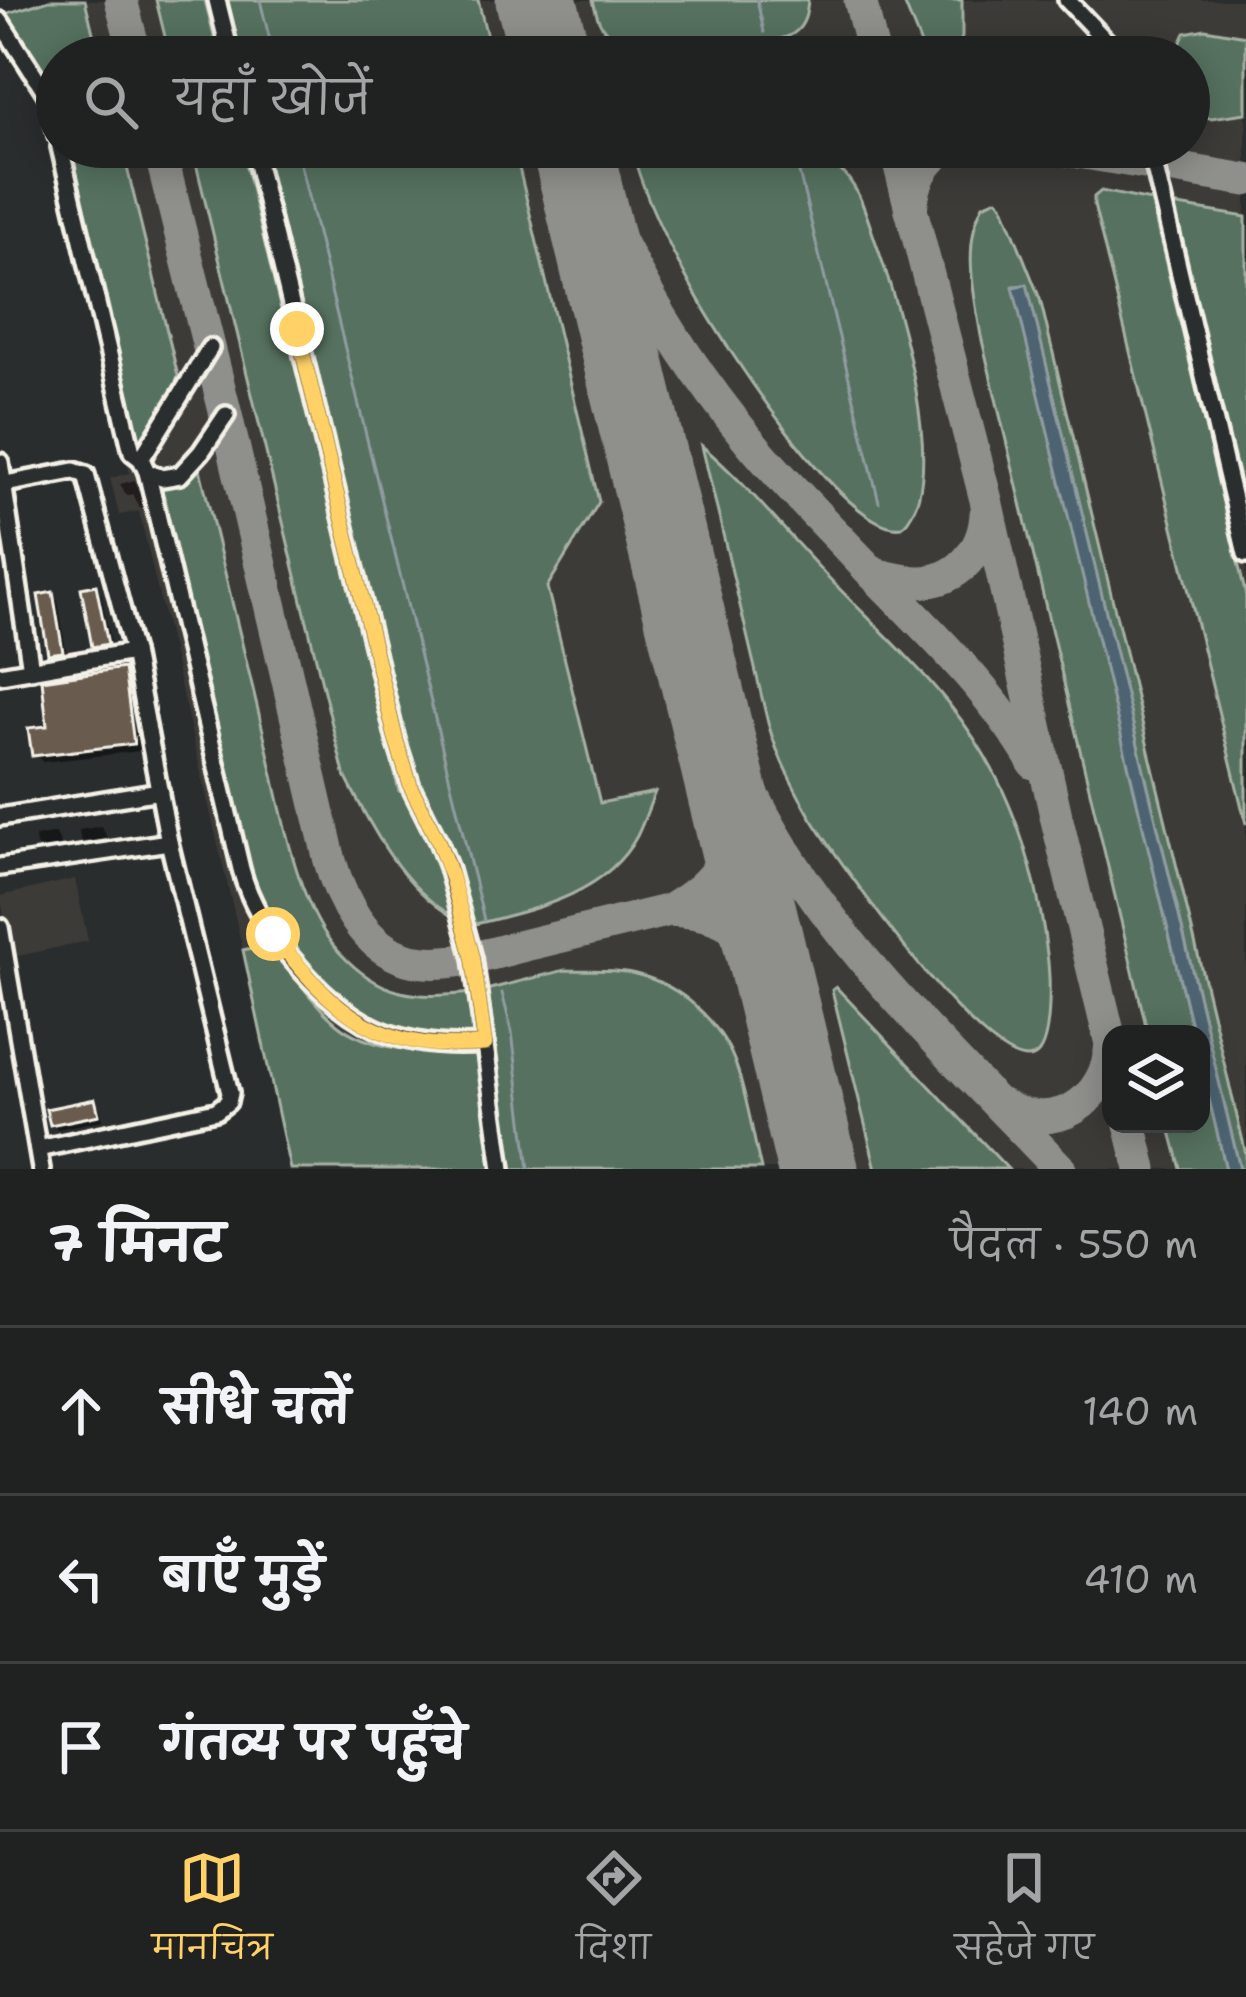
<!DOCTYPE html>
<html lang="hi">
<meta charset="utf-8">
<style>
body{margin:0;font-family:"Shantell Sans","Playpen Sans Deva",sans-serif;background:#2d2f2f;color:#f1f3f6}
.controls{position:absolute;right:36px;bottom:36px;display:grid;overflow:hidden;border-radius:24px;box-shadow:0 6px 30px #0003}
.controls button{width:108px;height:108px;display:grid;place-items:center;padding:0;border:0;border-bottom:3px solid #3d3f40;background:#202222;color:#f1f3f6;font:60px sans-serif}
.stop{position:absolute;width:36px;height:36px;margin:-27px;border:9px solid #ffd166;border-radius:50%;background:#fff}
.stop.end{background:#ffd166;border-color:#fff;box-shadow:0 3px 12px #0008}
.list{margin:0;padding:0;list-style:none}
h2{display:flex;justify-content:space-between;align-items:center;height:156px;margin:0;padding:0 48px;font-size:51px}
h2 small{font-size:39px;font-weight:400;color:#a2a4a5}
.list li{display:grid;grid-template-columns:78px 1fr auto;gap:36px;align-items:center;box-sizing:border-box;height:168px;padding:0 48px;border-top:3px solid #3d3f40}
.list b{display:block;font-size:45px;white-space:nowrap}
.list em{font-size:39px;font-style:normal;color:#a2a4a5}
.icon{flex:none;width:66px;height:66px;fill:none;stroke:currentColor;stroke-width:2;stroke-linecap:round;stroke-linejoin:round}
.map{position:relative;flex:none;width:1246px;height:1169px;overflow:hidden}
.search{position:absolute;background:#202222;box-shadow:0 6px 30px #0003;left:36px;right:36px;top:36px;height:132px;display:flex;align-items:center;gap:30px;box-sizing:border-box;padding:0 42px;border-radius:66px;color:#a2a4a5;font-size:45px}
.sheet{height:660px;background:#202222}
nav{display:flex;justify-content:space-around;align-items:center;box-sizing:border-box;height:168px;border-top:3px solid #3d3f40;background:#202222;font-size:33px;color:#a2a4a5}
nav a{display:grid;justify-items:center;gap:6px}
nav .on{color:#ffd166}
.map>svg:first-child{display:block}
.built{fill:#3d3b38;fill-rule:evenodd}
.green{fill:#57715f;stroke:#a6b1a4;stroke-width:3}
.water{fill:#4d6371;stroke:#909ca1;stroke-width:3}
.shadow{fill:#0007}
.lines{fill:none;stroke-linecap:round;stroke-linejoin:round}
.stream{stroke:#909ca1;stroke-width:3}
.taxiway{stroke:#8f8f8b;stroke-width:33}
.runway{stroke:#8f8f8b;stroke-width:81}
.building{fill:#695b50;stroke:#f4f1e8;stroke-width:3}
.minor-casing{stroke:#f4f1e8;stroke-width:24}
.minor{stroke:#2a2d2e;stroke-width:15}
.route{stroke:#ffd166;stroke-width:15}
</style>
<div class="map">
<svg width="1246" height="1169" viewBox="0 0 1246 1169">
<rect width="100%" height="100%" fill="#2a2d2e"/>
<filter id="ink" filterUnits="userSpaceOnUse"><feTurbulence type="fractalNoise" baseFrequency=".00833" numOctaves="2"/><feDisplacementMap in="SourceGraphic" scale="24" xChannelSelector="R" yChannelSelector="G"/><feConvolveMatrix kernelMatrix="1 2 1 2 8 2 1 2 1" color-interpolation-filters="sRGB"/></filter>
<g filter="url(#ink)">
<g class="built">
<path d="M49 0H1246V1169H495L480 1055 420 1052 395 1048 356 1034 343 1029 327 1014 270 945 243 950 139 511 119 515 110 478 130 473 42 105 0 38V16ZM57 57H1189V147H57ZM1111 1034H1201V1124H1111Z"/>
<polygon points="75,879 88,941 13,957 0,896"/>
</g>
<g class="green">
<polygon points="49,0 85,0 99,57 57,57 57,99 5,14"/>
<polygon points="156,0 205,0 219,57 170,57"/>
<polygon points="226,0 478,0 492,57 239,57"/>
<path d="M593 0H808C807 13 805 25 794 33 770 51 635 49 609 33 598 26 596 12 593 0Z"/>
<polygon points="903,0 962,0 962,37 956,57 926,57"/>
<polygon points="1205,29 1246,36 1246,113 1211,118 1189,116 1189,57 1174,57 1185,33"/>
<polygon points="68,147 122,147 178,376 160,422 150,430 140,447 132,428"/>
<path d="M192 147H241L399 791 403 793 436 858 455 918C401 887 371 827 344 774Z"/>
<path d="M261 147H514L599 502 547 587 600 803 655 792C649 806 644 822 637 836 605 896 531 910 472 925L448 843 417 785 402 732Z"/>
<path d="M631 147C668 147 705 147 742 147 757 147 774 145 789 147 805 149 826 158 839 169 860 186 867 218 876 243 896 299 953 481 902 527 846 537 720 339 694 291 670 249 643 194 631 147Z"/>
<polygon points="1101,191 1151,201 1246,596 1246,824 1094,205 1094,197"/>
<path d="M997 199 1002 204 1040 299 1246 1154V1169H1240L1027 285 1014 286 1193 1034H1148L981 336C974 294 962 245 983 205Z"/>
<polygon points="1172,205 1246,217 1246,516"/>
<path d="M702 446C746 483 788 535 828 577 868 619 912 658 948 703 1007 774 1036 863 1047 954 1050 976 1052 1034 1039 1052 1003 1100 828 846 809 814 792 785 777 756 768 723Z"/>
<path d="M199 465C220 553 242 642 263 731 279 796 294 905 340 953 381 997 415 999 472 993L478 1037C440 1045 394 1034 361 1016 324 995 271 929 251 891L156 479H186Z"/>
<path d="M270 944C291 970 311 1002 336 1023 371 1053 437 1053 480 1055L495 1169H290L243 950Z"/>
<path d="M565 970C588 971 617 968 639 975 681 986 718 1020 734 1060 746 1089 753 1137 761 1169H508L486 990Z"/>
<polygon points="836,987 1008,1169 876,1169 832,990"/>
<polygon points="1201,1066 1226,1169 1181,1169 1169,1124 1201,1124"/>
</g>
<polygon class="water" points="1027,284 1240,1169 1226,1169 1201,1066 1201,1034 1193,1034 1013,287"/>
<g class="shadow">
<polygon points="135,480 144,507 139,508 133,494 126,496 120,484"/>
<polygon points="95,588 101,594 112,649 101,651 95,645"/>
<polygon points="52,596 58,601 67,657 57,659 51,653"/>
<polygon points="123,671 131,679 141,751 43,762 34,754 51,728"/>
<polygon points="102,826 107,838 83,842 80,838 79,830"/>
<polygon points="56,833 61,846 40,849 36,846 35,837"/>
<polygon points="94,1102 100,1108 103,1120 58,1129 52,1124"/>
</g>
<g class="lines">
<g class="stream">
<polyline points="260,0 274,57"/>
<polyline points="757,0 764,32"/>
<polyline points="296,147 484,920"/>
<polyline points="796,160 879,502"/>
<polyline points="502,993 512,1032 529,1169"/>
</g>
<g class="taxiway">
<polyline points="121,0 136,57"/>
<polyline points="860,0 874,57"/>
<polyline points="542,22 556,45 570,57"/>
<path d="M159 147 226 415 330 861C341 900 364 947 407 959 448 970 494 952 534 943 579 932 624 921 670 910 733 873 735 843 722 775"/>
<path d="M580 147C615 245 668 337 732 419 769 467 813 511 855 555 918 621 988 684 1034 763"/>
<polyline points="895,147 986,500 1056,816 1111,1044"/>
<polyline points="1049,147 1246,180"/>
<path d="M911 211C913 183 922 162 946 147"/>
<path d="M873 574C888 577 904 582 920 582 958 581 984 551 986 514"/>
<path d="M684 620C709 693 734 765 773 832 848 961 959 1062 1060 1169"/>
<path d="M670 910C741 914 754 940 778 1003"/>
<path d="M1002 1105C1055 1136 1107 1102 1111 1043"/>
<polyline points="1130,1124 1141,1169"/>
</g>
<g class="runway">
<polyline points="536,0 551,57"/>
<polyline points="572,147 818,1169"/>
</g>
</g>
<g class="building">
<polygon points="96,585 108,644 92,647 81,588"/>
<polygon points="53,592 63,652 48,654 38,595"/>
<polygon points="124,668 134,744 32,756 28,728 47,726 42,680"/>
<polygon points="95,1099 99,1115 50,1125 46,1109"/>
</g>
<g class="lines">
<defs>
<g id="minor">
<polyline points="217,0 231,57"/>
<polyline points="1067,0 1121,57"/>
<polyline points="0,21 48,96 57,135"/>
<path d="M60 147 132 452 141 459 147 472 241 869C250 904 268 930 291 958 347 1025 397 1051 485 1044"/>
<polyline points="253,147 396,740 411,787 438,841 448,867 473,958 502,1169"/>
<polyline points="1150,147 1246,554"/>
<polyline points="141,459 210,348"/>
<polyline points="0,462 31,670"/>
<polyline points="147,472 162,478 180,475 201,452 226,415"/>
<polyline points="0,485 74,471 86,475 133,652"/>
<polyline points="0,675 133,652 169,842 0,867"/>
<polyline points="0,817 160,791"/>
<polyline points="0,927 41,1169"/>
<polyline points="38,1149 216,1111 228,1102 230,1093 169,842"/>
</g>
</defs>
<use href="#minor" class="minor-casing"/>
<use href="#minor" class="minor"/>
</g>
</g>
<g class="lines" filter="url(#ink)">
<path class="route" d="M273 934C335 1014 379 1053 485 1044L473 958 452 879 438 841 411 787 396 740 297 329"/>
</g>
</svg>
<div class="controls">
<button><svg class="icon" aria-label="layers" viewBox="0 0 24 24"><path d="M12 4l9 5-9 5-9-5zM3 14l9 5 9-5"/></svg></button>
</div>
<div class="stop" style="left:273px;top:934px"></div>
<div class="stop end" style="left:297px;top:329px"></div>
<div class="search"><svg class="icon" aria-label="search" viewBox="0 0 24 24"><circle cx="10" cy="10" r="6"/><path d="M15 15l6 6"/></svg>यहाँ खोजें</div>
</div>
<section class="sheet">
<h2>7 मिनट<small>पैदल · 550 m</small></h2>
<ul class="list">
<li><svg class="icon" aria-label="ahead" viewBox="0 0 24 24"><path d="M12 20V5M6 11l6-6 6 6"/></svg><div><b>सीधे चलें</b></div><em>140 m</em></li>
<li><svg class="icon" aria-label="left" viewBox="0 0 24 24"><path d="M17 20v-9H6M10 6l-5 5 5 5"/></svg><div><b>बाएँ मुड़ें</b></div><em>410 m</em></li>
<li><svg class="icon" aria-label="arrive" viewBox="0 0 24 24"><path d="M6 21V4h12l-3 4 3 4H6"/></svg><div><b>गंतव्य पर पहुँचे</b></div></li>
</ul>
</section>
<nav>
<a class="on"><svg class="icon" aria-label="map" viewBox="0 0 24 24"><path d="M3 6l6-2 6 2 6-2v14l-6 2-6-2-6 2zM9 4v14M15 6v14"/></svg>मानचित्र</a>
<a><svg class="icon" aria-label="directions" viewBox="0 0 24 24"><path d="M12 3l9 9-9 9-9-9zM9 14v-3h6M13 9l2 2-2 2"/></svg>दिशा</a>
<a><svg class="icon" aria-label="saved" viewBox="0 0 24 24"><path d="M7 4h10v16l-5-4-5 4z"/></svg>सहेजे गए</a>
</nav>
